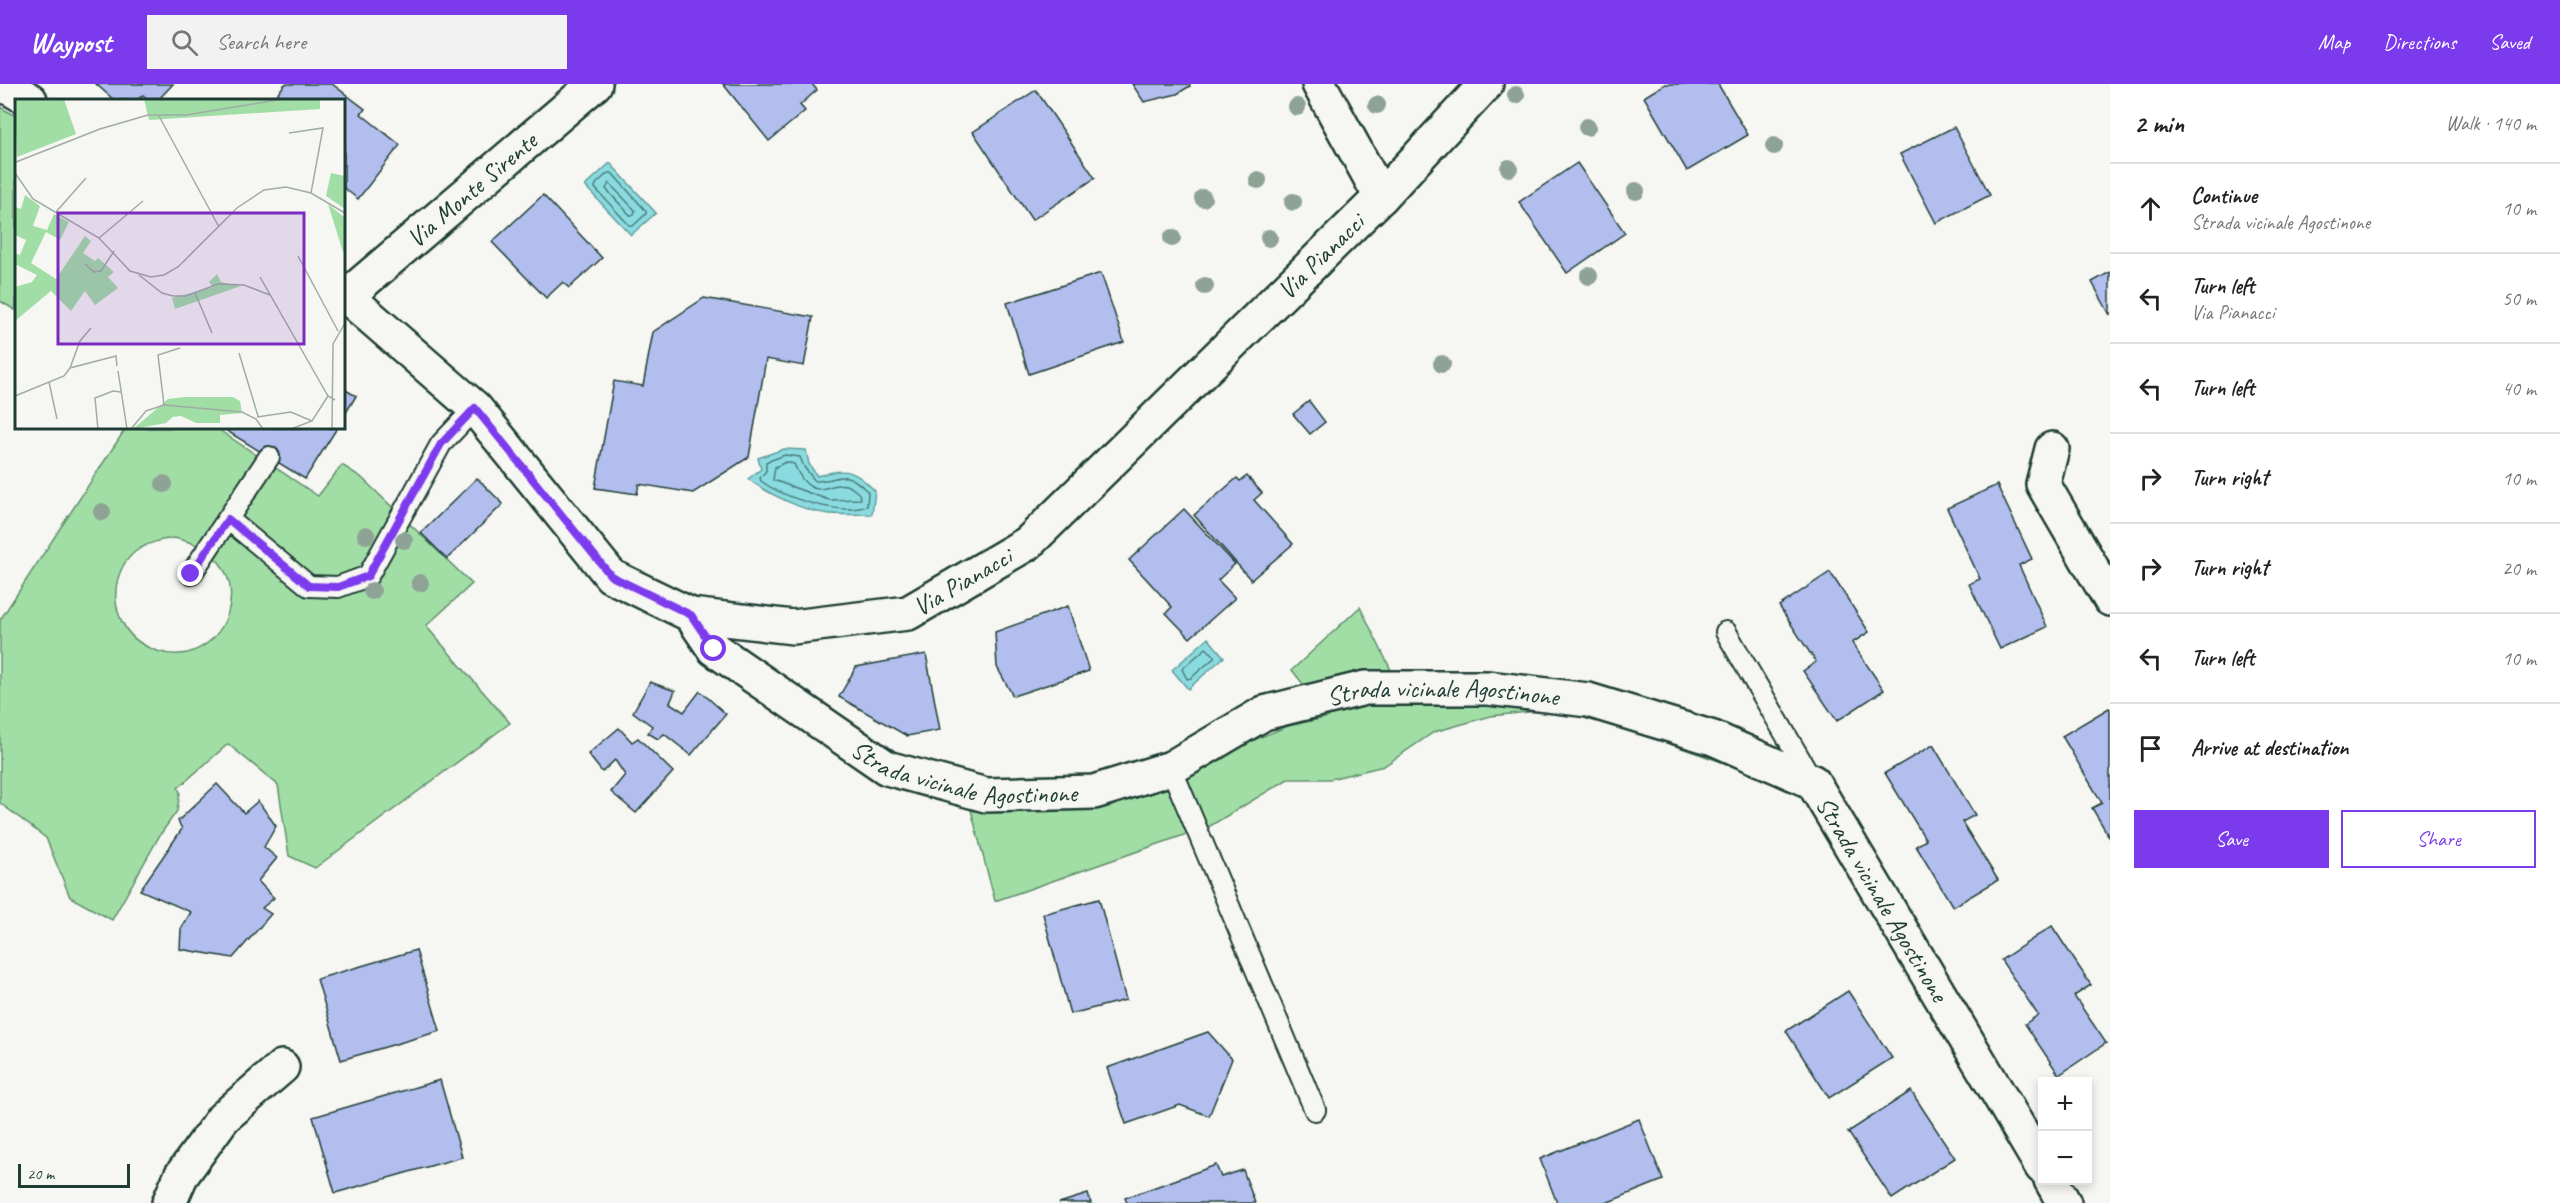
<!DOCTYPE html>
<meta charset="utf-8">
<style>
body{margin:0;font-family:Caveat,sans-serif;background:#f2f2f2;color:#222}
.controls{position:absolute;right:18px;bottom:18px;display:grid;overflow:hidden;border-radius:0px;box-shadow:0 3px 9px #0003}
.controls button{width:54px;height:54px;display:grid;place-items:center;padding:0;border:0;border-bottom:2px solid #e0e0e0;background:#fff;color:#222;font:30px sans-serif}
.scale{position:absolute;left:18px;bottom:15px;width:112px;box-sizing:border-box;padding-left:6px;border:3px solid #1f3d34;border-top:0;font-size:16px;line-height:21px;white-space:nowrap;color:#1f3d34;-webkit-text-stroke:4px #f6f6f2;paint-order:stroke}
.stop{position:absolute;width:18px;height:18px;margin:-14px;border:4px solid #7c3aed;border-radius:50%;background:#fff}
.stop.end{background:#7c3aed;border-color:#fff;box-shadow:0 2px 6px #0008}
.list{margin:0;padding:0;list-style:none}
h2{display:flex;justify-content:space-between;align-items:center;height:78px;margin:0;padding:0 24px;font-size:26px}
h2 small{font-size:20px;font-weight:400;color:#767676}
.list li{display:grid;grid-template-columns:39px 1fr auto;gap:18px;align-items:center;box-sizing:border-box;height:90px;padding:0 24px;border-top:2px solid #e0e0e0}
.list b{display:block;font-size:22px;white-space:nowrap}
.list p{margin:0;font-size:20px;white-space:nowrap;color:#767676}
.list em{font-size:20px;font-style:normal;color:#767676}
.actions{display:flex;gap:12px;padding:18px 24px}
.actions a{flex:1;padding:14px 0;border:2px solid #7c3aed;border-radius:0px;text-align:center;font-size:21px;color:#7c3aed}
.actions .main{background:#7c3aed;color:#fff}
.icon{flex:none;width:33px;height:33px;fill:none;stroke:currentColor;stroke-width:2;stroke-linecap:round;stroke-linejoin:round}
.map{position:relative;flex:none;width:2110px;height:1119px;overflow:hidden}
header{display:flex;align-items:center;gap:36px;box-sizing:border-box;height:84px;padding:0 30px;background:#7c3aed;color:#fff}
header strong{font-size:28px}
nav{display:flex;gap:33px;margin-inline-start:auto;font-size:21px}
.search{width:420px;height:54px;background:#f2f2f2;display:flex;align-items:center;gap:15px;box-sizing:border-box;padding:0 21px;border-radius:0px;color:#767676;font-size:22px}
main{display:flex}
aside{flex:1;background:#fff}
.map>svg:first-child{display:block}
.green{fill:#a1dea5;stroke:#608e6c;stroke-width:1.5;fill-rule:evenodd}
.water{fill:#8adbe0;stroke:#5f9c9b;stroke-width:1.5}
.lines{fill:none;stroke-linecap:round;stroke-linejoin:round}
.shore{stroke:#4a7c79;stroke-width:1.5}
.building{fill:#b1beee;stroke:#1f3d34;stroke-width:1.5}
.service-casing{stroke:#1f3d34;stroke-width:24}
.minor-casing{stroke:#1f3d34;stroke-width:38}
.service{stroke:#f6f6f2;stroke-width:20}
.minor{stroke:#f6f6f2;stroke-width:33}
.tree{fill:#8ea296}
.route{stroke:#7c3aed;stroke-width:8}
.labels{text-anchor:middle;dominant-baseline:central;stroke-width:4.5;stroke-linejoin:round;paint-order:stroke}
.street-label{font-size:26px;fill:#1f3d34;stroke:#f6f6f2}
.inset-road{fill:none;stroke:#a0aca6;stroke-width:1.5}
.view{fill:#7b2cbf;fill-opacity:0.15;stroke:#7b2cbf;stroke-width:3}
.inset-edge{fill:none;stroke:#1f3d34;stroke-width:3}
</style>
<header>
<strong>Waypost</strong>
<div class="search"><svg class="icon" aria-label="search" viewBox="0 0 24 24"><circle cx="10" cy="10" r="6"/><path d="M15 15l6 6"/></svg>Search here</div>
<nav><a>Map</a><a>Directions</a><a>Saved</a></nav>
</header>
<main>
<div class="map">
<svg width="2110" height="1119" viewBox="0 0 2110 1119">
<rect width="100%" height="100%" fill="#f6f6f2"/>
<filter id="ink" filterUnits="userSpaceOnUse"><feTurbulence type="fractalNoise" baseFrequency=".0167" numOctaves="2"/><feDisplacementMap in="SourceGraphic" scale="12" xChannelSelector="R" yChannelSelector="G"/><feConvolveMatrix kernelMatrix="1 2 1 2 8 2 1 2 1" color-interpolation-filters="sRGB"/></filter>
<g filter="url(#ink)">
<g class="green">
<polygon points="0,23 16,32 16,222 15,226 0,217"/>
<path d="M126 344H216L318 412 342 381 361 393 472 500 426 542 510 639 315 784 289 772 278 701 228 660 178 704 180 708 177 727 160 751 112 836 70 813 46 754 0 719V536ZM174 454C272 473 227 591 157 567 143 562 132 555 125 543 109 518 114 482 139 465 150 458 161 456 174 454Z"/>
<polygon points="1360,523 1394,592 1475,595 1795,681 1806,715 1739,684 1567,624 1491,632 1434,648 1384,682 1330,695 1288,695 1210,742 995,817 971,726 1084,722 1205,676 1288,642 1329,633 1292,586"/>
</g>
<g class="water">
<polygon points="610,79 656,129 631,151 585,102"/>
<path d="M784 365 806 366 809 380 817 392C845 383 854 385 875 407L872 430C858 430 844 431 830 430 805 428 768 410 748 395L761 385 758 374Z"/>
<polygon points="1208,554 1224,573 1188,605 1172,586"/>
</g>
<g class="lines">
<g class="shore">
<polygon points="608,89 612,89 646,127 646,130 633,142 629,141 595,104 596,100"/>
<polygon points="609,99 635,126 634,131 630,131 606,105"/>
<path d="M785 371 800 373 804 383 815 397C842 397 843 382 868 408L867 422C840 432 784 414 761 397L760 394 766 387V378Z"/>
<path d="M786 378 794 380C797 387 803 399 811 403 825 410 838 394 852 404 857 408 860 409 861 415L829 416 773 396 775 383Z"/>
<polygon points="1206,564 1214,571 1214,574 1191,594 1187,595 1182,585"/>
</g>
</g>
<g class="building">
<polygon points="96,0 173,0 158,16 149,16 143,11 137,16 114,16"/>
<polygon points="285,0 332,0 365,25 361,30 400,61 358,115 344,104 344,16 273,16"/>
<polygon points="723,0 812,0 817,6 800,21 805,27 769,57"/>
<polygon points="1132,0 1189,0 1190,2 1177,10 1144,18"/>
<polygon points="1665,0 1718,0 1748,51 1687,87 1644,13"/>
<polygon points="1036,6 1095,94 1032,136 973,48"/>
<polygon points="1954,43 1990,111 1936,139 1900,70"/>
<polygon points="1577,79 1625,149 1567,189 1519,118"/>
<polygon points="543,111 602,174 569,204 563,198 546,214 492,158"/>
<polygon points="2110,188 2110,231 2092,198"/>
<polygon points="1101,189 1124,258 1029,290 1007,219"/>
<polygon points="704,214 813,233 804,282 766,275 749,373 693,409 639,400 637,410 595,404 614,297 643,302 653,248"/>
<polygon points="344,305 356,312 344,332"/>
<polygon points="1309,317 1325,338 1310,350 1293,330"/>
<polygon points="229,344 337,344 305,395 227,347"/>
<polygon points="1247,392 1262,409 1254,416 1293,460 1251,496 1194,431 1237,394 1240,397"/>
<polygon points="477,394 503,420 447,475 421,449"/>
<polygon points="1997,401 2032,475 2019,481 2047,543 2000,565 1969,500 1980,495 1947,424"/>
<polygon points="1184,425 1235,480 1218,496 1235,514 1190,554 1166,529 1172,523 1129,476"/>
<polygon points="1830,488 1869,548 1852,559 1884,606 1837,637 1803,587 1816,578 1779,522"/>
<polygon points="1068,522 1089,587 1013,612 997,583 995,548"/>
<polygon points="926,570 940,646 907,652 839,613 856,583"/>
<polygon points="650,598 675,607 670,619 684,628 700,607 726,630 691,671 664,650 658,655 648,649 652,642 633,628"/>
<polygon points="2109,624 2110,625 2110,754 2092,724 2102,719 2062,652"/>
<polygon points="619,644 632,658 638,654 673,688 636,729 611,708 625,691 615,676 602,688 588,670"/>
<polygon points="1933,661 1975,731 1962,738 1998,796 1953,823 1916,762 1926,756 1885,689"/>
<polygon points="217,700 244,729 258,717 276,742 264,763 277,774 258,797 274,814 262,824 271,830 233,874 180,865 181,845 191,828 140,806 182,745 178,737"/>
<polygon points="1099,815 1126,916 1070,930 1043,830"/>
<polygon points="2052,842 2091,901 2074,912 2106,959 2059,991 2025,940 2038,931 2001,876"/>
<polygon points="416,866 440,947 341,976 317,895"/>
<polygon points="1848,907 1892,974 1829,1014 1786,947"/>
<polygon points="1208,948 1232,975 1209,1032 1180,1021 1126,1040 1107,984"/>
<polygon points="440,996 462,1073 335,1109 313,1033"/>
<polygon points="1911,1007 1955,1074 1892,1115 1848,1048"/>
<polygon points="1639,1035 1663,1096 1606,1119 1557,1119 1540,1075"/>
<polygon points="1216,1081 1221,1093 1243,1086 1255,1119 1127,1119 1125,1114"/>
<polygon points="1088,1110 1091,1119 1059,1119"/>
</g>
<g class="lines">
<defs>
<g id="service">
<polyline points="228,435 309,502 338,503 368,492 441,360 475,324"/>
<polyline points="191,490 269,373"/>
<polyline points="1726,548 1812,696"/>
<polyline points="1171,684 1315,1026"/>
</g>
<g id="minor">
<polyline points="3,0 30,16"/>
<polyline points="1319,0 1381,113"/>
<path id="s1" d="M344 210 475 324 611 492 691 531 793 543 908 529 1028 459 1381 113 1486 0"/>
<path id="s2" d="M347 212 595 0"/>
<polyline points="2052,365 2043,400 2110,515"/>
<path id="s3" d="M691 531 714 565 887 684 986 711 1094 708 1171 684 1264 629 1365 604H1488L1588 616 1713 654 1813 698 2042 1083"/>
<polyline points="2051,1096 2064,1119"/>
<polyline points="169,1119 181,1092 223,1034 282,983"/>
</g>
</defs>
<use href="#service" class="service-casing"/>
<use href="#minor" class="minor-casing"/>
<use href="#service" class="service"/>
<use href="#minor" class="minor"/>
</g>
<g class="tree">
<circle cx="1516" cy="11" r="9"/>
<circle cx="1377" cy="21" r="9"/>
<circle cx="1297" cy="23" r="9"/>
<circle cx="1587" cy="43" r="9"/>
<circle cx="1774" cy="62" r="9"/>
<circle cx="1509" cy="84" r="9"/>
<circle cx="1258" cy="96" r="9"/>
<circle cx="1636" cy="107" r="9"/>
<circle cx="1203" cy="114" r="9"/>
<circle cx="1293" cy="118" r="9"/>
<circle cx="1172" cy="154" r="9"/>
<circle cx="1269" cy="154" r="9"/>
<circle cx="1589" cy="192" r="9"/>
<circle cx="1205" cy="202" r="9"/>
<circle cx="1442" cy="280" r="9"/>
<circle cx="164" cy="400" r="9"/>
<circle cx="102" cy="428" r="9"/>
<circle cx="366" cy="451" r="9"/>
<circle cx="404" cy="456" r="9"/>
<circle cx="420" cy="499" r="9"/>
<circle cx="372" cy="507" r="9"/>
</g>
</g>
<g class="lines" filter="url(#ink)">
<polyline class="route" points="191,490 228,435 309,502 338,503 368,492 441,360 475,324 611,492 691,531 714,565"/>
</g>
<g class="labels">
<g class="street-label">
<text stroke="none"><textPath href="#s2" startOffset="164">Via Monte Sirente</textPath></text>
<text stroke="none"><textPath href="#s1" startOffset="1246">Via Pianacci</textPath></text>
<text stroke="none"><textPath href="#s1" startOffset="760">Via Pianacci</textPath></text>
<text stroke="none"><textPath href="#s3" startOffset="832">Strada vicinale Agostinone</textPath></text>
<text stroke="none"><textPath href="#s3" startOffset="328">Strada vicinale Agostinone</textPath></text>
<text stroke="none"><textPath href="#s3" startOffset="1354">Strada vicinale Agostinone</textPath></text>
</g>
</g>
<g transform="translate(15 15)">
<rect width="330" height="330" fill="#f6f6f2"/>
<path d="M0 0H49L61 35 2 58ZM129 0H305V10L134 21ZM316 74 330 77V110L311 97ZM10 96 25 107 18 127 32 131 39 115 54 123 45 141 31 133 16 164 41 180 70 137 76 142 68 154 80 162 83 159 99 173 93 178 103 189 80 206 70 192 56 212 36 192 0 222V188L17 183 22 176 0 165V154L5 156 11 141 0 136V108L6 110ZM313 105 330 119V153H328ZM202 175 206 183 226 187 160 210 157 199 198 188 194 183ZM170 298H218L225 302 227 314 205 316V324H181L166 317 158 318 151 324 118 330 153 300Z" fill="#a1dea5"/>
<path class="inset-road" d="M144 17 204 128M274 34 308 29 296 94M1 63 85 30 133 16H171L268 0M0 74 18 100 84 139 115 172 136 178 149 176 163 168 222 109 249 91 271 88 296 94 330 114M41 113 71 79M84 139 128 102M283 157 323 232M70 165 79 173 86 172 99 152M124 176 147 194 158 197H171L203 185 229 186 255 196M245 178 313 297 320 301M180 194 197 234M224 254 243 317M55 269 65 242 76 229M103 272 112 330M34 283 42 320M0 297 49 277 55 269 101 257 102 267M149 306 143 256 165 249M242 318 276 313 297 322M83 330 80 299 98 292 106 293M116 330 131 312 149 306 227 313 241 320 248 330M276 330 297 322 313 297M317 330 318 245 330 224"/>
<path class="view" d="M43 114H289V245H43Z"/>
<rect width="330" height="330" class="inset-edge"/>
</g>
</svg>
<div class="controls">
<button>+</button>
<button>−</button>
</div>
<div class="scale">20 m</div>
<div class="stop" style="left:714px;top:565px"></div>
<div class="stop end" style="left:191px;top:490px"></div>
</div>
<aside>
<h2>2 min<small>Walk · 140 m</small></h2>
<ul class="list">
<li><svg class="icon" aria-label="ahead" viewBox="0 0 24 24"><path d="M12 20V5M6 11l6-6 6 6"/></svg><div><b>Continue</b><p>Strada vicinale Agostinone</p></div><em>10 m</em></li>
<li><svg class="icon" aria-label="left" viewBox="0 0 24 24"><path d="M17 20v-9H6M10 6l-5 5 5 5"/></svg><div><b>Turn left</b><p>Via Pianacci</p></div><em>50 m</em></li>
<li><svg class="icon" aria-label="left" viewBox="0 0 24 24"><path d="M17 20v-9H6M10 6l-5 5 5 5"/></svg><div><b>Turn left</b></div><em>40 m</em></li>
<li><svg class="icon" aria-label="right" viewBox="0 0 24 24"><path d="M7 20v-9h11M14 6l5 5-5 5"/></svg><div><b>Turn right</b></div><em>10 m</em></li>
<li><svg class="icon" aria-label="right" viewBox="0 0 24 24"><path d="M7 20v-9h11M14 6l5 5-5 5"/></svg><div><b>Turn right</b></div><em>20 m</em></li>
<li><svg class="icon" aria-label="left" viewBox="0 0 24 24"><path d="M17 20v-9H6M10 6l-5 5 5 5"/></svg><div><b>Turn left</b></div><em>10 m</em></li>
<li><svg class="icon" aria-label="arrive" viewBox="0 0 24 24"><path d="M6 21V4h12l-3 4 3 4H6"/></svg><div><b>Arrive at destination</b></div></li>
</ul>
<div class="actions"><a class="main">Save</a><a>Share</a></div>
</aside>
</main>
